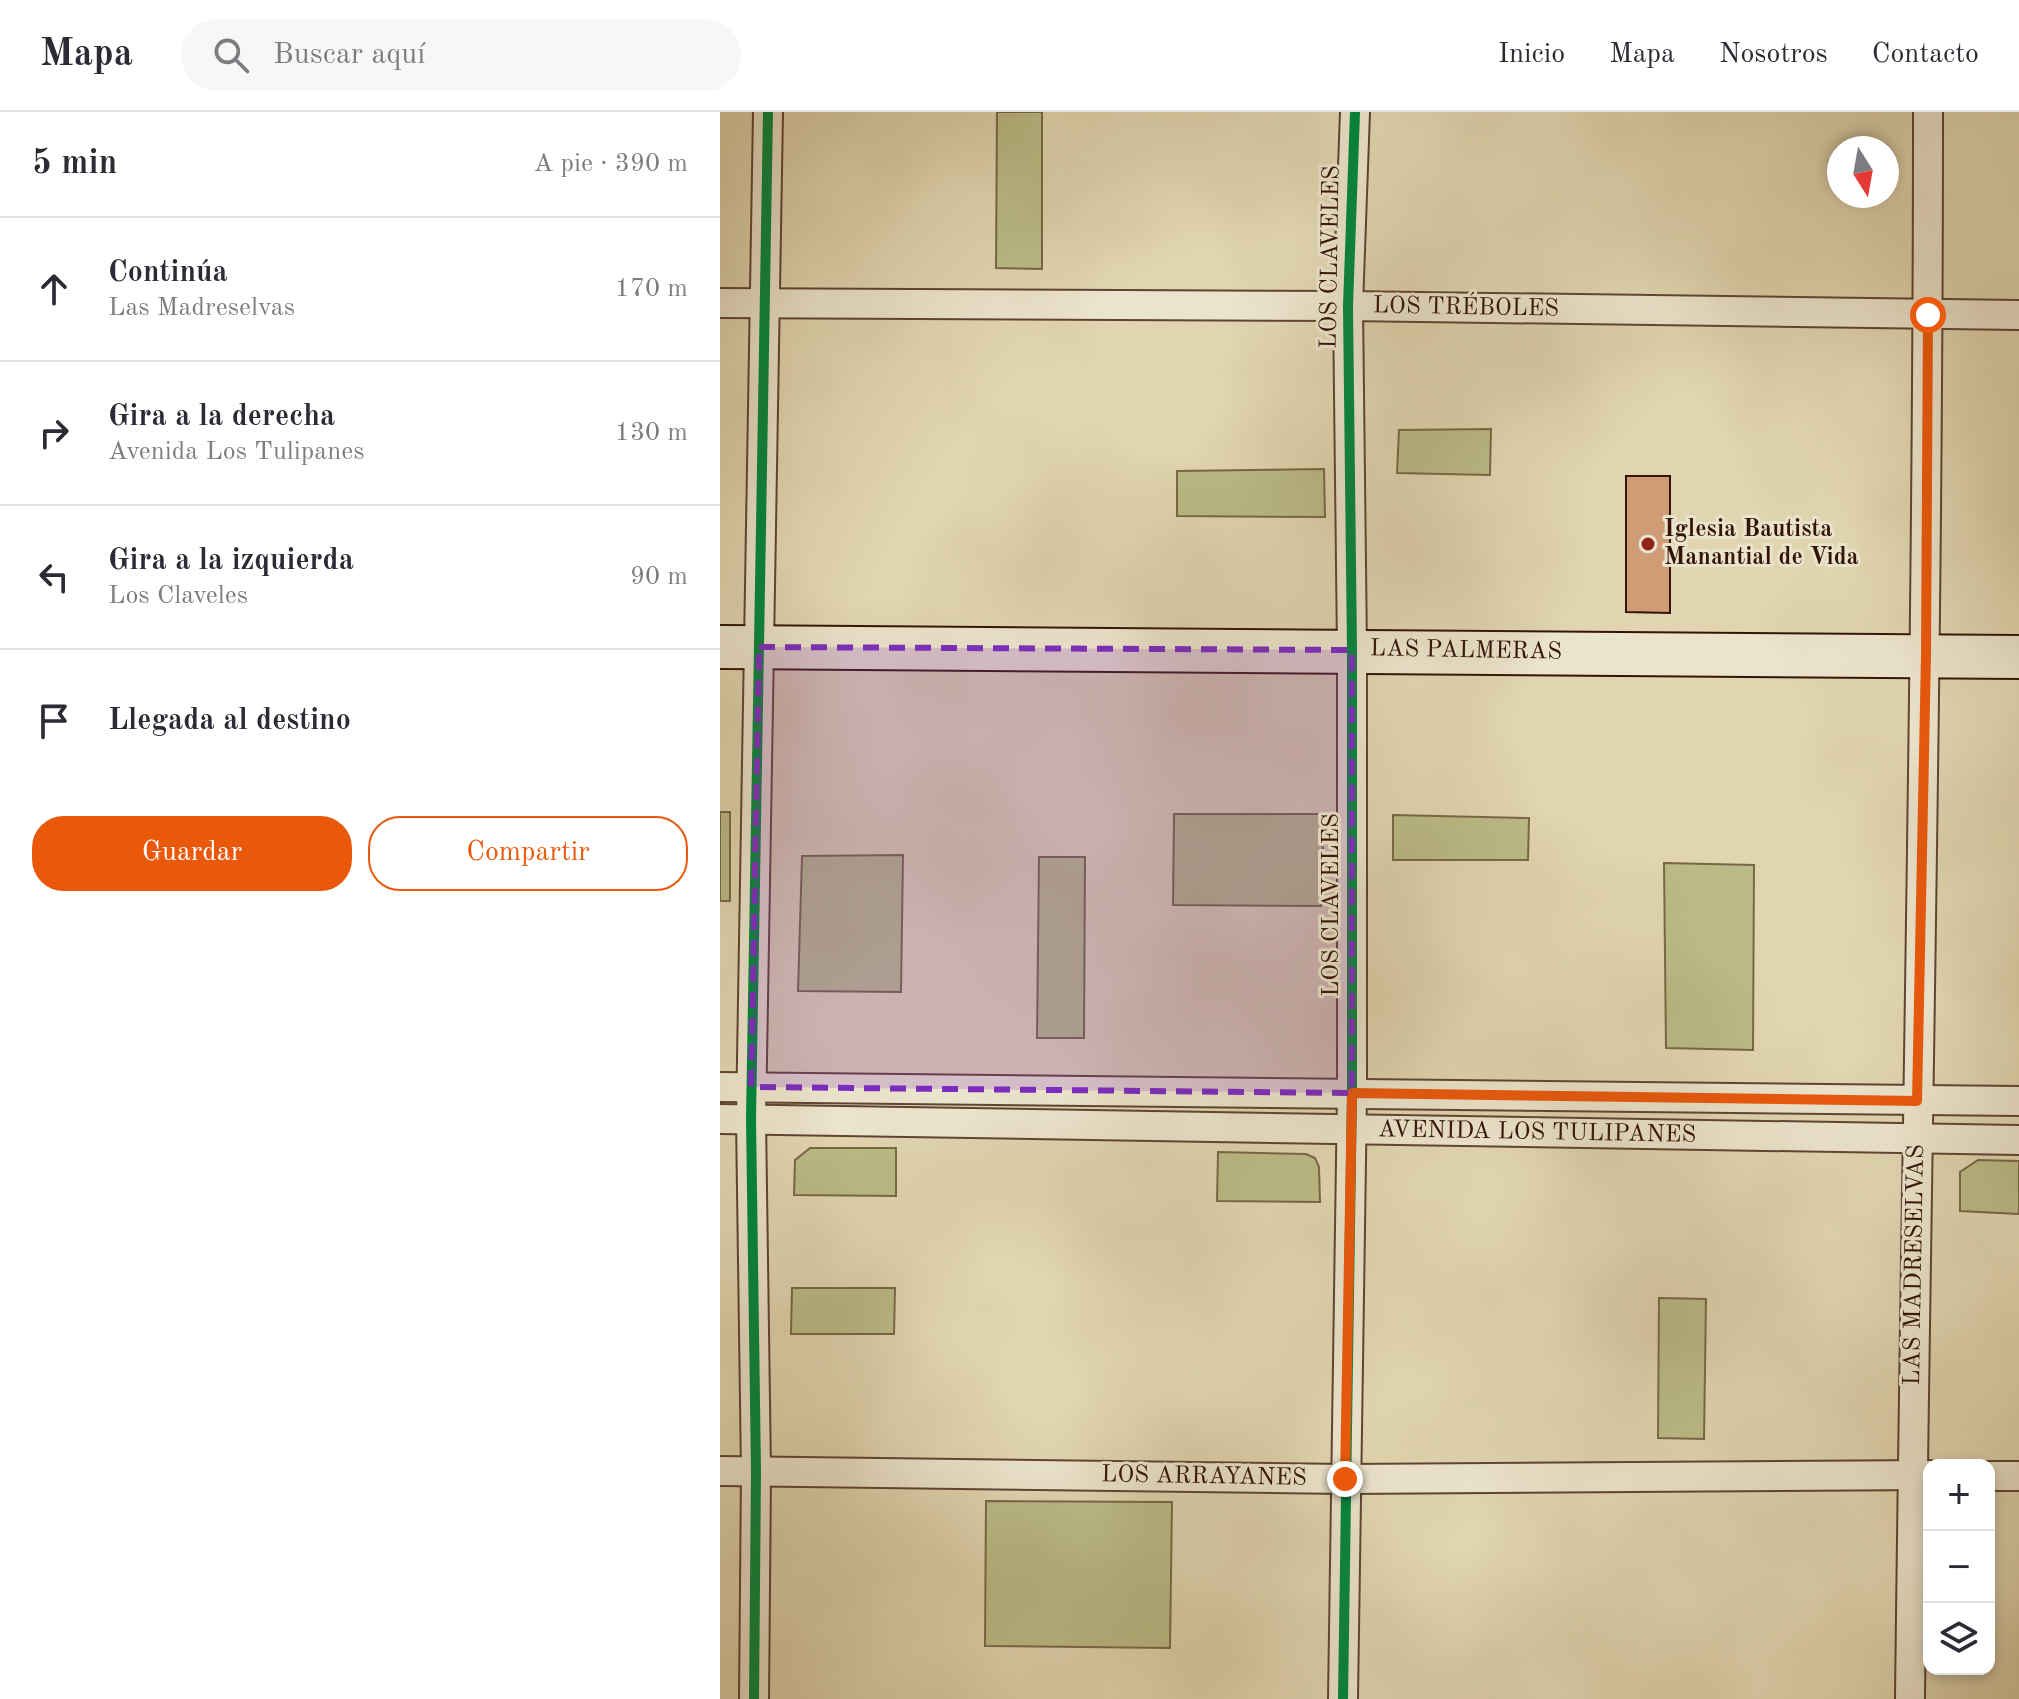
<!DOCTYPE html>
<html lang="es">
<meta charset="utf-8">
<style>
body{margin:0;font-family:"Old Standard TT",serif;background:#f7f7f7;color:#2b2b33}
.controls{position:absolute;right:24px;bottom:24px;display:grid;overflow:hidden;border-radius:16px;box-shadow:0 4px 12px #0003}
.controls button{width:72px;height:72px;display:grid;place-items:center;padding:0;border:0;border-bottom:2px solid #e1e1e2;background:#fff;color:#2b2b33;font:40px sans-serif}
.compass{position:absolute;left:1107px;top:24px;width:72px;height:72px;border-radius:50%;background:#fff;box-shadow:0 4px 12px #0003;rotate:169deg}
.stop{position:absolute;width:24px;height:24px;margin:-18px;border:6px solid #ea580c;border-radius:50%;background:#fff}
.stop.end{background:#ea580c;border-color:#fff;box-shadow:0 2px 8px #0008}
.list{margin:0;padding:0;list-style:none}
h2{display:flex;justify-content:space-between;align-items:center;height:104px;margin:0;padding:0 32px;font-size:34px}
h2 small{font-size:26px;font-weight:400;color:#7c7c81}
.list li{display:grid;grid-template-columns:52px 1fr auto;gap:24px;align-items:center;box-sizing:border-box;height:144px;padding:0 32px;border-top:2px solid #e1e1e2}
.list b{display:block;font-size:30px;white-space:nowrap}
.list p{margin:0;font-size:26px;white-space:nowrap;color:#7c7c81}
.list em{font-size:26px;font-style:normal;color:#7c7c81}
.actions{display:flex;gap:16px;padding:24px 32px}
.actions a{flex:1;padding:18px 0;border:2px solid #ea580c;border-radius:32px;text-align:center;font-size:28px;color:#ea580c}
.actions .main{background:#ea580c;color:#fff}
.icon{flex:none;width:44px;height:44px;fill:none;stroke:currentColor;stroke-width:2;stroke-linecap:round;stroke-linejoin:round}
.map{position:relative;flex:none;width:1299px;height:1587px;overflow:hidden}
header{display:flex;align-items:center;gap:48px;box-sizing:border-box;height:112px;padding:0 40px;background:#fff;border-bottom:2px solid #e1e1e2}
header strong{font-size:38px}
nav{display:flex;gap:44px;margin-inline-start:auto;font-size:28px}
.search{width:560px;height:72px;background:#f7f7f7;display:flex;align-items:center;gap:20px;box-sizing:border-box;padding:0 28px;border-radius:44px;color:#7c7c81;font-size:30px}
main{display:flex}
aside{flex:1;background:#fff}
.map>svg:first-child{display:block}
.green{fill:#babb86;stroke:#776847;stroke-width:2}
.building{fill:#d09c76;stroke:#341408;stroke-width:2}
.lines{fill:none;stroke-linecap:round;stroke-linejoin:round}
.street-casing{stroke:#5f4432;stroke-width:32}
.secondary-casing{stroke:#341408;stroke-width:46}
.street{stroke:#ebe4cc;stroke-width:28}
.secondary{stroke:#ebe4cc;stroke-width:42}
.cycleway-casing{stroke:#ebe4cc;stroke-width:15}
.cycleway{stroke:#00873e;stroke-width:10}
.route{stroke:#ea580c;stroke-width:10}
.marked{fill:#7b2cbf;fill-opacity:0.2;stroke:#7b2cbf;stroke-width:6;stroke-dasharray:16 10;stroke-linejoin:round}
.poi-dot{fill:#8f2418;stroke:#ebe4cc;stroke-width:3}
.labels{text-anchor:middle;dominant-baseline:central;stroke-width:6;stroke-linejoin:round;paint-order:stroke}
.street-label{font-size:24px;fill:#341408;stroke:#ebe4cc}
.poi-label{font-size:24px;font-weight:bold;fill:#341408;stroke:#ebe4cc;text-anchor:start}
</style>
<header>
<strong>Mapa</strong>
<div class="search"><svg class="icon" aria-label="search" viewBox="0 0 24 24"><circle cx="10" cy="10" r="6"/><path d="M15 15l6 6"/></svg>Buscar aquí</div>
<nav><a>Inicio</a><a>Mapa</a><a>Nosotros</a><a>Contacto</a></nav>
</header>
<main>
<aside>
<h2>5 min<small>A pie · 390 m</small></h2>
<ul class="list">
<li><svg class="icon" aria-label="ahead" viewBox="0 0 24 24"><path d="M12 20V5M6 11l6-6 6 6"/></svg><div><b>Continúa</b><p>Las Madreselvas</p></div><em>170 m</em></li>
<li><svg class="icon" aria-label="right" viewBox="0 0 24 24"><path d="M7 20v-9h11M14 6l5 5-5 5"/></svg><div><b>Gira a la derecha</b><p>Avenida Los Tulipanes</p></div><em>130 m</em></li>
<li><svg class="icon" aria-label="left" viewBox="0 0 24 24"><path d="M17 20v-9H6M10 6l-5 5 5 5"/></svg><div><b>Gira a la izquierda</b><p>Los Claveles</p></div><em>90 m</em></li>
<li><svg class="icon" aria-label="arrive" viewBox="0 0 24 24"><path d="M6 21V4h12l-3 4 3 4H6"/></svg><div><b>Llegada al destino</b></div></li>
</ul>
<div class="actions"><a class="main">Guardar</a><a>Compartir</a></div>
</aside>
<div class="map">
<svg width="1299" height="1587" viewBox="0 0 1299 1587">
<rect width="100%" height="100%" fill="#e0d5b0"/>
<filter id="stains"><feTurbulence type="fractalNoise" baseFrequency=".0025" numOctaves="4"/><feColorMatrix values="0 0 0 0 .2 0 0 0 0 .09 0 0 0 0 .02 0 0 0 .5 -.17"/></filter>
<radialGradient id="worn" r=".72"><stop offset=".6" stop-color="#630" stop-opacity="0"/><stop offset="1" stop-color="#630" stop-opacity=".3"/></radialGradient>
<g class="green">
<polygon points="277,0 322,0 322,157 276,156"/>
<polygon points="771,317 770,363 677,361 679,318"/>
<polygon points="604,357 605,405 457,404 457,359"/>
<rect x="0" y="700" width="10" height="89"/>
<polygon points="454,702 604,702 601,794 453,793"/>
<polygon points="673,703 809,706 808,748 673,748"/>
<polygon points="183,743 181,880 78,879 82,744"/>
<polygon points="319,745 365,745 364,926 317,926"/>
<polygon points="944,751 1034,753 1033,938 946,936"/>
<polygon points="90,1036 176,1036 176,1084 74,1083 75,1048"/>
<polygon points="498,1040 586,1042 595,1046 599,1055 600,1090 497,1089"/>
<polygon points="1258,1048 1299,1049 1299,1102 1240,1099 1240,1060"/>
<polygon points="72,1176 175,1176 174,1222 71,1222"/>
<polygon points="939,1186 986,1187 984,1327 938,1326"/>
<polygon points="266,1389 452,1390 450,1536 265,1534"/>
</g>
<polygon class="building" points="906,364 950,364 950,501 906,500"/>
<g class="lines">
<defs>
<g id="street">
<polyline points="0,191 628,194 1299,203"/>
<polyline points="0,975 1299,989"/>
<polyline points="0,1007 1299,1028"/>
<polyline points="0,1359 625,1367 1209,1363"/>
<polyline points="1269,1364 1299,1364"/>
<polyline points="34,1587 36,1360 31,1007 48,0"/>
<polyline points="623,1587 632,981 632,538 628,194 635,0"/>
<path d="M1190 1587C1196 1058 1208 529 1208 0"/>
</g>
<polyline id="secondary" points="0,535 1299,545"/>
</defs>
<use href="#street" class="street-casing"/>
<use href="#secondary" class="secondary-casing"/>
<use href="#street" class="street"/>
<use href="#secondary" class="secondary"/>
<defs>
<g id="cycleway">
<polyline points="34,1587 36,1360 31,1007 48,0"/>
<polyline points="623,1587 632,981 632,538 628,194 635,0"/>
</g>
</defs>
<use href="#cycleway" class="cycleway-casing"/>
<use href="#cycleway" class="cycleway"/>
</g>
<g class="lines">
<polyline class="route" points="625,1367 632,981 1197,989 1206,543 1208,203"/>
</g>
<path class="marked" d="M39 535 632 538V981L31 975Z"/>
<circle class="poi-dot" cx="928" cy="432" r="8"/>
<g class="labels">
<g class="street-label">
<text transform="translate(611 145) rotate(-89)">LOS CLAVELES</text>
<text transform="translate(746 196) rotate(1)">LOS TRÉBOLES</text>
<text transform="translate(746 539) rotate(1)">LAS PALMERAS</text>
<text transform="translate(612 793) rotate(-90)">LOS CLAVELES</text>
<text transform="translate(817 1021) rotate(1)">AVENIDA LOS TULIPANES</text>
<text transform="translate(1195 1153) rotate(-89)">LAS MADRESELVAS</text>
<text transform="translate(484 1365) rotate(1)">LOS ARRAYANES</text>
</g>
<g class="poi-label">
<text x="944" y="418">Iglesia Bautista<tspan x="944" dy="28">Manantial de Vida</tspan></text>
</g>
</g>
<rect width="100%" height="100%" filter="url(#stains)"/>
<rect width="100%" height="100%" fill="url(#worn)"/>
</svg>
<div class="controls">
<button>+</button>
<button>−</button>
<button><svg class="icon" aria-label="layers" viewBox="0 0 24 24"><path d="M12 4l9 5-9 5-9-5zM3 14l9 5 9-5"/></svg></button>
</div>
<svg class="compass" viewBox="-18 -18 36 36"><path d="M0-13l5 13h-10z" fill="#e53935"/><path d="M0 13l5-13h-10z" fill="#7c7c81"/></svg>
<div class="stop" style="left:1208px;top:203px"></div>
<div class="stop end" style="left:625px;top:1367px"></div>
</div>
</main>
